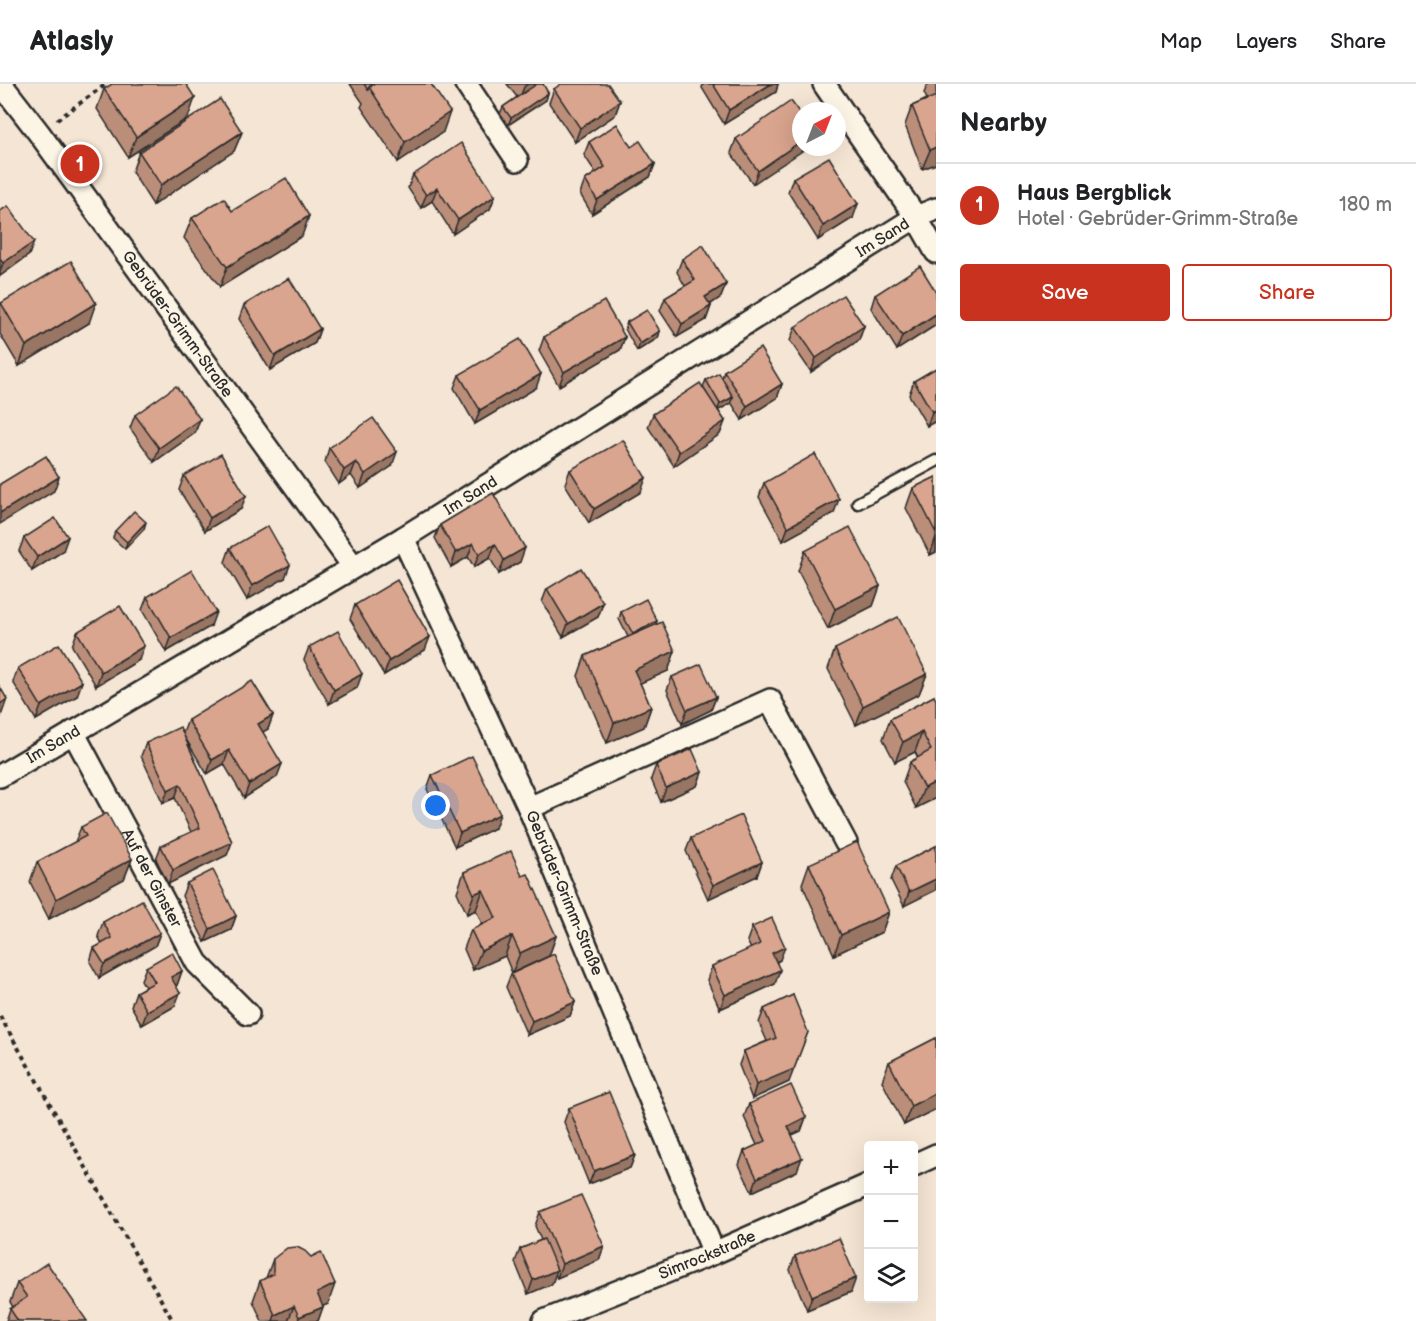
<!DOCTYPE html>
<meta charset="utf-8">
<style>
body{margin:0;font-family:"Balsamiq Sans",sans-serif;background:#f6f6f6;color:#202124}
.controls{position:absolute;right:18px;bottom:18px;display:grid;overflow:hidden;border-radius:6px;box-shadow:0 6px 24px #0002}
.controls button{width:54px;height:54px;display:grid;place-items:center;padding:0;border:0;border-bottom:2px solid #e0e0e0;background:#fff;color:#202124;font:30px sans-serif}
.compass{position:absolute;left:792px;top:18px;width:54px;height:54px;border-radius:50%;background:#fff;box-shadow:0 6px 24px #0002;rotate:42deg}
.you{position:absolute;left:436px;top:722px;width:21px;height:21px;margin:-15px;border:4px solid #fff;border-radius:50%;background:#1a73e8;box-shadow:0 0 0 9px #1a73e833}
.badge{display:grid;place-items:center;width:39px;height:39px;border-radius:50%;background:#c8321e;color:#fff;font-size:20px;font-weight:700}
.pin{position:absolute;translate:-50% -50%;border:3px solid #fff;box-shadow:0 2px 6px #0006}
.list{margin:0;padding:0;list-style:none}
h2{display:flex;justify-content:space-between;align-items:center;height:78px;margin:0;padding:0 24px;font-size:26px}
h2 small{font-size:20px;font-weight:400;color:#757577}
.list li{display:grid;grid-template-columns:39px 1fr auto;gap:18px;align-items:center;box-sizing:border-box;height:84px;padding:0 24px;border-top:2px solid #e0e0e0}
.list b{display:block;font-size:22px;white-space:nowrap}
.list p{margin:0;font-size:20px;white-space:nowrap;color:#757577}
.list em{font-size:20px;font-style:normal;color:#757577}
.actions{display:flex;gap:12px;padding:18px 24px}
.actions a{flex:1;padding:14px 0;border:2px solid #c8321e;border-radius:6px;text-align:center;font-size:21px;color:#c8321e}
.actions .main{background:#c8321e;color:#fff}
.icon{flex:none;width:33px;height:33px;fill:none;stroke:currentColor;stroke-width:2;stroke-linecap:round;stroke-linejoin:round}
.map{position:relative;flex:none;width:936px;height:1237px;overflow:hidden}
header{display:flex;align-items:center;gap:36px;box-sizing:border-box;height:84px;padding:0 30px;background:#fff;border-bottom:2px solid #e0e0e0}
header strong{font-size:28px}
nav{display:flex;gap:33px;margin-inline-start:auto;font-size:21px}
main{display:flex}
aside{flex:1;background:#fff}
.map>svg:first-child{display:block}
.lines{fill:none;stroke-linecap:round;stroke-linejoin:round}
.service-casing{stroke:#2b2b2b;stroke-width:15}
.minor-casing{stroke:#2b2b2b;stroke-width:26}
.path{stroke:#2b2b2b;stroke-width:4;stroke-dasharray:4.5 4.5;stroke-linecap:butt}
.service{stroke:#fcf5e5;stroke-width:10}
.minor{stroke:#fcf5e5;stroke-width:21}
.wall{fill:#bb8e7a;stroke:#2b2b2b;stroke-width:1.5}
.shaded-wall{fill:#997463;stroke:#2b2b2b;stroke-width:1.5}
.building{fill:#daa58e;stroke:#2b2b2b;stroke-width:1.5}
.labels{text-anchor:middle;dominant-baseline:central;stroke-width:4.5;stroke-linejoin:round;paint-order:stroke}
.street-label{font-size:16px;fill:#2b2b2b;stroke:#fcf5e5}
</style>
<header>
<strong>Atlasly</strong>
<nav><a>Map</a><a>Layers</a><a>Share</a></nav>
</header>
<main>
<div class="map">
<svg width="936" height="1237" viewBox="0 0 936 1237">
<rect width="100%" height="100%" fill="#f5e5d4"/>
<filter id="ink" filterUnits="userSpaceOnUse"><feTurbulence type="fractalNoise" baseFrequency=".0167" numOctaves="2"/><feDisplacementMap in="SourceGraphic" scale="12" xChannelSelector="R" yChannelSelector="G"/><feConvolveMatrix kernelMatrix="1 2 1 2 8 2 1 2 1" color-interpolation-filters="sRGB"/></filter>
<g filter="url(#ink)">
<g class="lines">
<defs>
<polyline id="service" points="858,419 936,377"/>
<g id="minor">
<path id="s1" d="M1 0 39 49 353 482"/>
<polyline points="466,0 517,76"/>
<polyline points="824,0 916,133 936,168"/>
<path id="s2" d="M403 454 529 724 714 1169"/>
<path id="s3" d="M73 648 197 879 248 930"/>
<path id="s4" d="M0 692 403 454 916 133 936 125"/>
<polyline points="529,724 770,616 846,759"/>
<polyline points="914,1081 936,1071"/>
<path id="s5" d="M544 1237 714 1169 868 1101"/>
</g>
</defs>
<use href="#service" class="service-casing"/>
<use href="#minor" class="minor-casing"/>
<g class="path">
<polyline points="57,36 106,0"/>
<polyline points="0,932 173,1237"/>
</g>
<use href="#service" class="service"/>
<use href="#minor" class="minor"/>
</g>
<g class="wall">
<polygon points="350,0 431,0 443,48 398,78 361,23 363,19"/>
<polygon points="507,0 543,0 548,9 546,16 508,41 500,30 503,23 517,13"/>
<polygon points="703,0 778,0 776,8 724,40 702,4"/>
<polygon points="928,0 936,0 936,80 922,85 905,41 912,22 927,15 924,9"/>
<polygon points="104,5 188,34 128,73 97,25"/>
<polygon points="554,5 620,17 615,31 575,58 549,19"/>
<polygon points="801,31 753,100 731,69 736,55"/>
<polygon points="242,48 234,67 153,121 132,88 139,68"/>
<polygon points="589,58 631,63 655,80 650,93 592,130 580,110 585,96 596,89 584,71"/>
<polygon points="413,91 495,112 490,125 453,150 432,117 421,124 408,104"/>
<polygon points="793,94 853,134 818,156 788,108"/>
<polygon points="0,127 29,171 0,192"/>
<polygon points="192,134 302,152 220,203 184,154"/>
<polygon points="682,175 726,200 721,213 710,221 711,222 706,236 677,253 660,227 665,214 685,202 677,188"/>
<polygon points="936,208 936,241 897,266 871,224 875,211"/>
<polygon points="1,219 89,239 19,282 0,250 0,222"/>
<polygon points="244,221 320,245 315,259 270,286 239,235"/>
<polygon points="627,238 660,247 658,254 637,267 625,245"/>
<polygon points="864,242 859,256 811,288 790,257 795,243"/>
<polygon points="544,253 625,253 620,266 559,302 539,267"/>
<polygon points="936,284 936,337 927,342 909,311 914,297"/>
<polygon points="724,287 782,300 777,314 742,336 731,318 730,320 718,326 725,337 720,350 674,382 648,343 653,330 707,310 703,303 706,296 722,294"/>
<polygon points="459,291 536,304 475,340 454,304"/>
<polygon points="135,331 200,335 195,349 154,378 130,344"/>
<polygon points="329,364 392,382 360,404 351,391 339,400 325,378"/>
<polygon points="570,386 641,408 589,439 565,400"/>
<polygon points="184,392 241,425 205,447 179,406"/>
<polygon points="936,393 936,468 930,471 906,424 913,404"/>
<polygon points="764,399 834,429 783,457 759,413"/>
<polygon points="493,409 520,478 499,490 490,474 474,483 468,473 451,483 435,454 440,441"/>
<polygon points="144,445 125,465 113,454 115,447"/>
<polygon points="24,454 63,467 32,487 19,467"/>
<polygon points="230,464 285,494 247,516 225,478"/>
<polygon points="805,467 880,502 873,522 828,545 798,487"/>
<polygon points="547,505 603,519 598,533 563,553 542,518"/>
<polygon points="147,513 211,542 166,568 142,526"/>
<polygon points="355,521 425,566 384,591 350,535"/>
<polygon points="621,528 656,541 675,567 668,587 640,599 651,623 644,643 607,659 578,592 585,572 628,553 619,535"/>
<polygon points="77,548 139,576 96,602 72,562"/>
<polygon points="309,563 357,604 329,620 304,576"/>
<polygon points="835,565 927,590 919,610 856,641 828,585"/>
<polygon points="18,584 77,612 36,636 13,598"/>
<polygon points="672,593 716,613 711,626 682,640 667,606"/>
<polygon points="934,612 936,714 916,724 903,698 910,678 918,674 915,668 895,678 883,655 890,635"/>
<polygon points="273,631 268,645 262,648 277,693 244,714 224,680 207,690 184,652 232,758 227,771 168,800 156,775 161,762 191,748 175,714 163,719 141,672 146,659 183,649 188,636"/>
<polygon points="656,681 702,688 697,702 661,718 651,695"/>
<polygon points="432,691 495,744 455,763 427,705"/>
<polygon points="81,743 132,775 124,795 49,835 30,798 37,778 75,758"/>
<polygon points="691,754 762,778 757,792 708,815 686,767"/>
<polygon points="936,762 904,822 891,796 896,782"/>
<polygon points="809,780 889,828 882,848 834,871 802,800"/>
<polygon points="464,788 522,792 556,852 549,872 575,918 570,932 527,951 506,903 511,890 512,889 505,872 473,886 464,865 471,846 482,840 476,826 467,830 457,808"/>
<polygon points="187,799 236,832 231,846 205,858 182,812"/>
<polygon points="103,838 160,849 155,862 99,894 90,878 94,864 102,860 98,852"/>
<polygon points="752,843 780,876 777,878 775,900 720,925 707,896 712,882 751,865 747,857"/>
<polygon points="146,883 182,887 177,901 176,901 175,922 142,941 131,922 136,908 145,903 141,896"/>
<polygon points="793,911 789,998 752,1015 739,981 744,967 767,957 759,939 764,925"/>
<polygon points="936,954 936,1025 904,1041 882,997 889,978"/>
<polygon points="749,1020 806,1033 801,1047 792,1051 797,1087 752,1108 739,1081 744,1067 757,1061 744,1033"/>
<polygon points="569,1024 635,1071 630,1084 589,1100 564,1038"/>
<polygon points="540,1128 604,1162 599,1176 557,1194 555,1190 552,1200 528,1210 515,1178 520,1165 541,1156 535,1142"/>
<polygon points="795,1172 851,1208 807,1226 790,1186"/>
<polygon points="273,1175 328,1220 323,1222 318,1237 262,1237 253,1217 260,1197 266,1194"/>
<polygon points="17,1199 87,1237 6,1237 10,1225 13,1223 10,1218"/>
</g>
<g class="shaded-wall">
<polygon points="528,0 542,0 519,16 524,3"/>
<polygon points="771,0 778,0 776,8 724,40 729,26"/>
<polygon points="548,9 546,16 508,41 511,34"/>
<polygon points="195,14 188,34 128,73 136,53"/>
<polygon points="620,17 615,31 575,58 580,44"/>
<polygon points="450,28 443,48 398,78 405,58"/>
<polygon points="242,48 234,67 153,121 161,101"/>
<polygon points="801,57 801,63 808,63 753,100 758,87"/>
<polygon points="936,63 936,80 922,85 930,66"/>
<polygon points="655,80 650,93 592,130 597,116"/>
<polygon points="437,104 432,117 421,124 426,111"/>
<polygon points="495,112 490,125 453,150 458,136"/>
<polygon points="858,120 853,134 818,156 823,142"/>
<polygon points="309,132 302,152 220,203 227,183"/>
<polygon points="34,158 29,171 0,192 0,188 3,179"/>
<polygon points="726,200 721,213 700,227 705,213"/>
<polygon points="96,219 89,239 19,282 26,262"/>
<polygon points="711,222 706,236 677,253 682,240"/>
<polygon points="936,230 936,241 897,266 902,252"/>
<polygon points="864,242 859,256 811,288 816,274"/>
<polygon points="320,245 315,259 270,286 275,272"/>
<polygon points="660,247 658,254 637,267 640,260"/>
<polygon points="625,253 620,266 559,302 564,288"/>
<polygon points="541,290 536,304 475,340 480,326"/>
<polygon points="782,300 777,314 742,336 747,322"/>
<polygon points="733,313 730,320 717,327 720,320"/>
<polygon points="936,326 936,337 927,342 932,328"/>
<polygon points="200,335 195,349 154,378 159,364"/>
<polygon points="725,337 720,350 674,382 679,368"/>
<polygon points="397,368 392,382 360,404 365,390"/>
<polygon points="356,378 351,391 339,400 344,386"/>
<polygon points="59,393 54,407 0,440 0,429"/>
<polygon points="646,394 641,408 589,439 594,425"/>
<polygon points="246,412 241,425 205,447 210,434"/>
<polygon points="839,415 834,429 783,457 788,443"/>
<polygon points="146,438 144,445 125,465 127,458"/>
<polygon points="68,453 63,467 32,487 37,473"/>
<polygon points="936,453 936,468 930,471"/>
<polygon points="473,459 468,473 451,483 456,469"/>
<polygon points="495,460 490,474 474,483 479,470"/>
<polygon points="525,464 520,478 499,490 504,476"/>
<polygon points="290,481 285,494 247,516 252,502"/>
<polygon points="880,502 873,522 828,545 835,525"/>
<polygon points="603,519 598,533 563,553 568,540"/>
<polygon points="216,528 211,542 166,568 171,554"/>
<polygon points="657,537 655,544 630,557 633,550"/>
<polygon points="430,553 425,566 384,591 389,577"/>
<polygon points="144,562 139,576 96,602 101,588"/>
<polygon points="675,567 668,587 627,605 634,586"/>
<polygon points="362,590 357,604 329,620 334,606"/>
<polygon points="927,590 919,610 856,641 863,622"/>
<polygon points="82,598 77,612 36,636 41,622"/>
<polygon points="716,613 711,626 682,640 687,626"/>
<polygon points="7,615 0,635 0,620"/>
<polygon points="651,623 644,643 607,659 614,639"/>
<polygon points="273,631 268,645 253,654 258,640"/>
<polygon points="922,648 915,668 895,678 903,658"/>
<polygon points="229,666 224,680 207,690 212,676"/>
<polygon points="282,680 277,693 244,714 249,700"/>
<polygon points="702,688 697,702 661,718 666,704"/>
<polygon points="936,698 936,714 916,724 924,704"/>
<polygon points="180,700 175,714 163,719 168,706"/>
<polygon points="500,730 495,744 455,763 460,749"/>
<polygon points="232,758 227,771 168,800 173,786"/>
<polygon points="132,775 124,795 49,835 56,815"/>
<polygon points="762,778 757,792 708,815 713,801"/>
<polygon points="936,795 936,806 904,822 909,808"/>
<polygon points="483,806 476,826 467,830 474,810"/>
<polygon points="889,828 882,848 834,871 841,851"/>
<polygon points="236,832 231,846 205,858 210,845"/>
<polygon points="160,849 155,862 99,894 104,880"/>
<polygon points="512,852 505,872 473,886 481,867"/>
<polygon points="556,852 549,872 512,889 520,869"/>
<polygon points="785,863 780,876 767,882 772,869"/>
<polygon points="780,886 775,900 720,925 725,911"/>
<polygon points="182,887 177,901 166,907 171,893"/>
<polygon points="180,909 175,922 142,941 147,927"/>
<polygon points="575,918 570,932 527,951 532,937"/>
<polygon points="808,948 789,998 752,1015 756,1001"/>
<polygon points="936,1009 936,1025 904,1041 911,1022"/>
<polygon points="806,1033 801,1047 783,1055 788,1042"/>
<polygon points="635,1071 630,1084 589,1100 594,1087"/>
<polygon points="802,1074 797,1087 752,1108 757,1094"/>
<polygon points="604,1162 599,1176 557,1194 562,1180"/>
<polygon points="557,1186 552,1200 528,1210 533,1196"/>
<polygon points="856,1194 851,1208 807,1226 812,1212"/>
<polygon points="335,1200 328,1220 310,1228 317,1209"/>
<polygon points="294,1222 288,1237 273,1237 275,1231"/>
<polygon points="323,1223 318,1237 298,1237 299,1233"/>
</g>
<g class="building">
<polygon points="112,0 186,0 195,14 136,53 104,5"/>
<polygon points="364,0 374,0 369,3 368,6"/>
<polygon points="374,0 431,0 450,28 405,58 369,3"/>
<polygon points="537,0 543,0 548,9 511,34 503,23"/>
<polygon points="561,0 608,0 620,17 580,44 554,5"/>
<polygon points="713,0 771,0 729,26"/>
<polygon points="936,12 936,63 930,66 912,22"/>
<polygon points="220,15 242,48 161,101 139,68"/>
<polygon points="791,17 801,31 801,57 758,87 736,55"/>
<polygon points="617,40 631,63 640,57 655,80 597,116 585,96 605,83 589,58"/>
<polygon points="461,59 495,112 458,136 437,104 426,111 413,91"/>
<polygon points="829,73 858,120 823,142 793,94"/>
<polygon points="286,94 309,132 227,183 192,134 224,114 232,127"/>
<polygon points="8,122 34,158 3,179 0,175 0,127"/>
<polygon points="703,161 726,200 705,213 711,222 682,240 665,214 695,196 682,175"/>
<polygon points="71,177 96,219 26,262 1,219"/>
<polygon points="920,182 936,208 936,230 902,252 875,211"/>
<polygon points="289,194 320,245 275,272 244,221"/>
<polygon points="843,211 864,242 816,274 795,243"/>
<polygon points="604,217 625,253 564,288 544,253"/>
<polygon points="647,226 660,247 640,260 627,238"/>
<polygon points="520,255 541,290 480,326 459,291"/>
<polygon points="760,264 782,300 747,322 724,287"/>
<polygon points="936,284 936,326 932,328 914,297"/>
<polygon points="719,289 733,313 720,320 706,296"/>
<polygon points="700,299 725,337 679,368 653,330"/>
<polygon points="176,302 200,335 159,364 135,331"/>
<polygon points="373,334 397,368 365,390 356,378 344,386 329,364"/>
<polygon points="623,356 646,394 594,425 570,386"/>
<polygon points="221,370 246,412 210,434 184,392"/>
<polygon points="815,370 839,415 788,443 764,399"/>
<polygon points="46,372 59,393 0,429 0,400"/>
<polygon points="936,393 936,449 913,404"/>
<polygon points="493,409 525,464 504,476 495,460 479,470 473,459 456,469 440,441"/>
<polygon points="134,427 146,438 127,458 115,447"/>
<polygon points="55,434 68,453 37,473 24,454"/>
<polygon points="268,442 290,481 252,502 230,464"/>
<polygon points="850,443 880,502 835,525 805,467"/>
<polygon points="581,484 603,519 568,540 547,505"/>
<polygon points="192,486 216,528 171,554 147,513"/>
<polygon points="397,496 430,553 389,577 355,521"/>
<polygon points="646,515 657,537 633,550 621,528"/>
<polygon points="120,522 144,562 101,588 77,548"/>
<polygon points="898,533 927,590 863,622 835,565"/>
<polygon points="662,538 675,567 634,586 651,623 614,639 585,572"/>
<polygon points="338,547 362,590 334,606 309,563"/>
<polygon points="59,560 82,598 41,622 18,584"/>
<polygon points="701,580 716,613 687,626 672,593"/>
<polygon points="252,597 273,631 258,640 282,680 249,700 229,666 212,676 188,636"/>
<polygon points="0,603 7,615 0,620"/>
<polygon points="934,612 936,616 936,698 924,704 910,678 931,666 922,648 903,658 890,635"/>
<polygon points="180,643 232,758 173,786 161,762 200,744 180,700 168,706 146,659"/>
<polygon points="692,665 702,688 666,704 656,681"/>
<polygon points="472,672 500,730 460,749 432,691"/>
<polygon points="107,729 132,775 56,815 37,778 86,752 81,743"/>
<polygon points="741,731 762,778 713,801 691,754"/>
<polygon points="857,758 889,828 841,851 809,780"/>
<polygon points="936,762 936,795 909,808 896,782"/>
<polygon points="511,767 522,792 528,790 556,852 520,869 512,852 481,867 471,846 496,834 483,806 474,810 464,788"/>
<polygon points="213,786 236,832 210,845 187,799"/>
<polygon points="142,816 160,849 104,880 94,864 112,854 103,838"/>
<polygon points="772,834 785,863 772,869 780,886 725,911 712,882 760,860 752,843"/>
<polygon points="172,868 182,887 171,893 180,909 147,927 136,908 155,898 146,883"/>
<polygon points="554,870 575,918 532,937 511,890"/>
<polygon points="793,911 808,948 794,985 756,1001 744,967 776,954 764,925"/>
<polygon points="936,954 936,1009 911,1022 889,978"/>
<polygon points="791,1001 806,1033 788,1042 802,1074 757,1094 744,1067 766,1057 749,1020"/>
<polygon points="609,1008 635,1071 594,1087 569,1024"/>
<polygon points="581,1111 604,1162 562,1180 540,1128"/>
<polygon points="839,1154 856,1194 812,1212 795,1172"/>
<polygon points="544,1155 557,1186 533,1196 520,1165"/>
<polygon points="297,1163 305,1167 311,1173 321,1168 335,1200 317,1209 323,1223 299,1233 294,1222 275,1231 260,1197 273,1190 273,1175 287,1164"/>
<polygon points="47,1179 87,1237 18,1237 10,1225 27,1213 17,1199"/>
</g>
</g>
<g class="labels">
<g class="street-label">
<text stroke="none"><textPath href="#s4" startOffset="1034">Im Sand</textPath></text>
<text stroke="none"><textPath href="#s1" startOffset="298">Gebrüder-Grimm-Straße</textPath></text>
<text stroke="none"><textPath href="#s4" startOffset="548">Im Sand</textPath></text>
<text stroke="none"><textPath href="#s4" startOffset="62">Im Sand</textPath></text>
<text stroke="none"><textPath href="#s3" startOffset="166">Auf der Ginster</textPath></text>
<text stroke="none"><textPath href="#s2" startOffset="390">Gebrüder-Grimm-Straße</textPath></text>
<text stroke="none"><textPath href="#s5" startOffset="176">Simrockstraße</textPath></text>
</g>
</g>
</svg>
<div class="controls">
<button>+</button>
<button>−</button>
<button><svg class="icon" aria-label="layers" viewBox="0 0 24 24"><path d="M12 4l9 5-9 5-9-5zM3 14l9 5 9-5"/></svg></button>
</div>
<svg class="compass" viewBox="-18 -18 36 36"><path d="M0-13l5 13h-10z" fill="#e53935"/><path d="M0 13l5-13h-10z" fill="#757577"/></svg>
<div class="you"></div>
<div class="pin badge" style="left:80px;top:80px">1</div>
</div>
<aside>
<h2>Nearby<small></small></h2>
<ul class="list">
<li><span class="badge">1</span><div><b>Haus Bergblick</b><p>Hotel · Gebrüder-Grimm-Straße</p></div><em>180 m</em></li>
</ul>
<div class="actions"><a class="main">Save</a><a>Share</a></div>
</aside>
</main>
